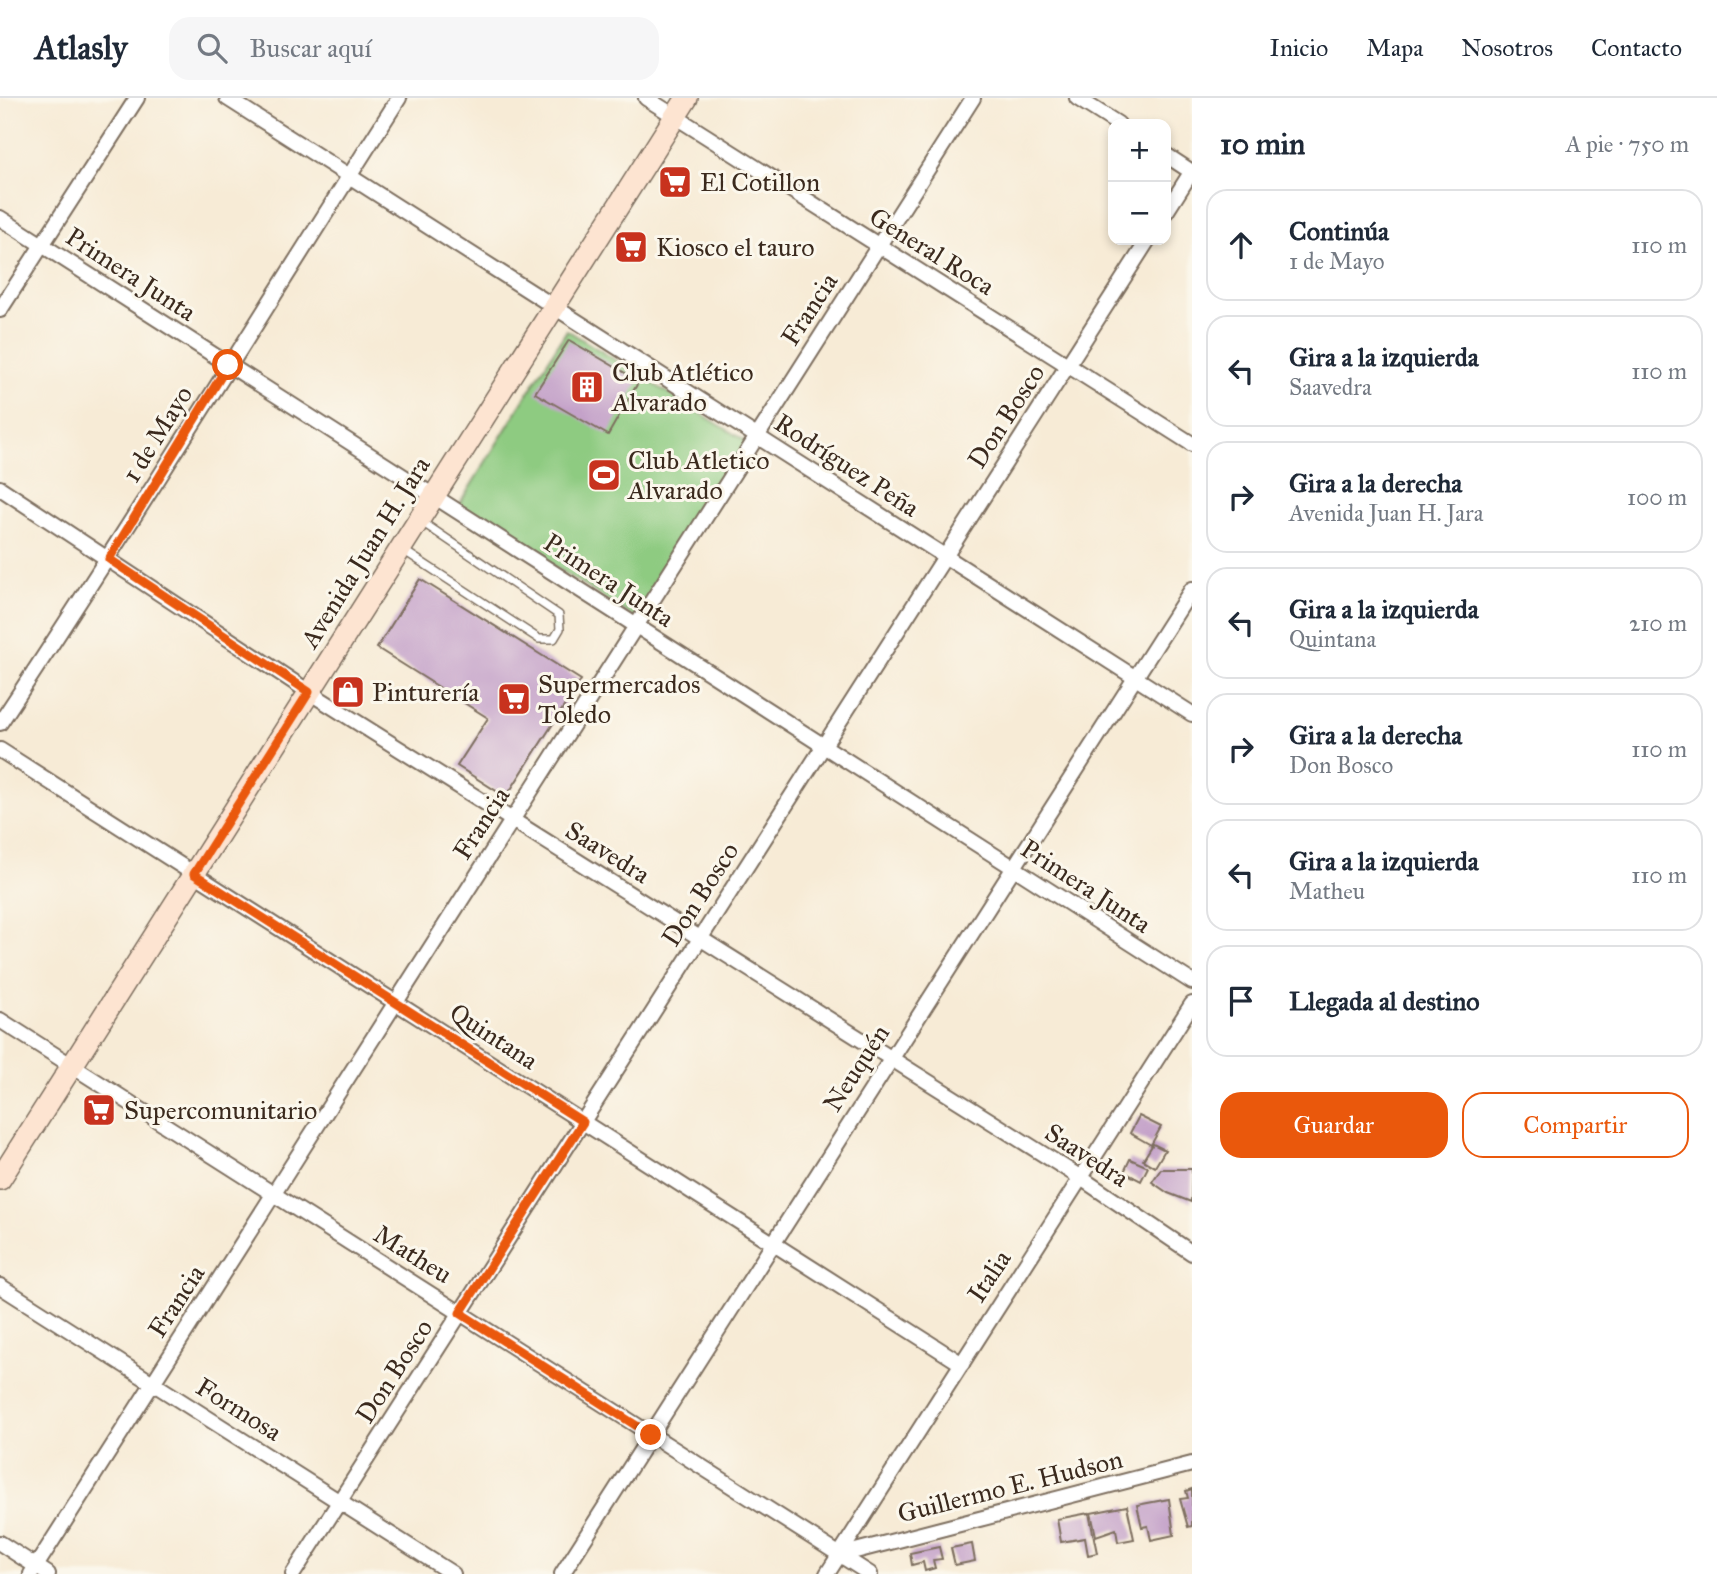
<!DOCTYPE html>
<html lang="es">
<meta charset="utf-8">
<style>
body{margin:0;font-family:"IM FELL Great Primer",serif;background:#f6f6f7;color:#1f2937}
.controls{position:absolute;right:21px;top:21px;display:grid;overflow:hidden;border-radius:14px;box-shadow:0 4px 10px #0003}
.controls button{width:63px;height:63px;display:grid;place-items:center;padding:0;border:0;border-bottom:2px solid #e0e1e3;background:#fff;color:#1f2937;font:35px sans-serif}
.stop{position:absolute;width:21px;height:21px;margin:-16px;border:5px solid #ea580c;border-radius:50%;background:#fff}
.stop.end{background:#ea580c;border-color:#fff;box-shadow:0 2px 7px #0008}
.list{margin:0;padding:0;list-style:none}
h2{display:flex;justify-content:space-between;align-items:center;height:91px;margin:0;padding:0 28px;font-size:30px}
h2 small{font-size:23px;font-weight:400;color:#747a83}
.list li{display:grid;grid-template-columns:46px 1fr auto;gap:21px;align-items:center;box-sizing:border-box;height:112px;margin:0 14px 14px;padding:0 14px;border:2px solid #e0e1e3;border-radius:21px}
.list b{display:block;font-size:26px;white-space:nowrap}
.list p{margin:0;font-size:23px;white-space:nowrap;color:#747a83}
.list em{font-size:23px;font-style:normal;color:#747a83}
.actions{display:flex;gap:14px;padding:21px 28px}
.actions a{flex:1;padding:16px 0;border:2px solid #ea580c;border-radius:21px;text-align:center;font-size:24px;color:#ea580c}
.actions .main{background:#ea580c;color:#fff}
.icon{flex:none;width:38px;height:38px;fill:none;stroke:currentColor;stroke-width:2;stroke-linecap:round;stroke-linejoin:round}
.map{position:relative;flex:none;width:1192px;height:1476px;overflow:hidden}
header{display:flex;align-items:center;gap:42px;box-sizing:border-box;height:98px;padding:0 35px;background:#fff;border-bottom:2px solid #e0e1e3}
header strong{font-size:33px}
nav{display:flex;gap:38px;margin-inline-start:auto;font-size:24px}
.search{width:490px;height:63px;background:#f6f6f7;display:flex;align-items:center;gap:18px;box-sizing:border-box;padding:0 24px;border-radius:21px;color:#747a83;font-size:26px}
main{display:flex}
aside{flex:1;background:#fff}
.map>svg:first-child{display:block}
.green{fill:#8ecb81;stroke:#647a50;stroke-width:2}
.building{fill:#c4a2c9}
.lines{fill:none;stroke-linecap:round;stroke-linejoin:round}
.service-casing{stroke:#7d6e5e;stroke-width:10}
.minor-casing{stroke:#7d6e5e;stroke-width:18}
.secondary-casing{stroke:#7d6e5e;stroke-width:24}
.service{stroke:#fff;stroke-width:7}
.minor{stroke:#fff;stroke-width:14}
.secondary{stroke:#fde4d1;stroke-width:21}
.route{stroke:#ea580c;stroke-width:9}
.labels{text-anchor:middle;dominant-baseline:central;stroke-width:6;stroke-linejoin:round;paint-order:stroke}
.poi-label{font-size:26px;fill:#3b2a1e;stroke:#fbf7ec;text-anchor:start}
.street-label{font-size:26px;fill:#3b2a1e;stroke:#fbf7ec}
</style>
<header>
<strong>Atlasly</strong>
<div class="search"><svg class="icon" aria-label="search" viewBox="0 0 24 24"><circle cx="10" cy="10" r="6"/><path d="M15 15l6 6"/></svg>Buscar aquí</div>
<nav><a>Inicio</a><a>Mapa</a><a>Nosotros</a><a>Contacto</a></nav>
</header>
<main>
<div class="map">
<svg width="1192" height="1476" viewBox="0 0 1192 1476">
<rect width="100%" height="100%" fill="#fbf7ec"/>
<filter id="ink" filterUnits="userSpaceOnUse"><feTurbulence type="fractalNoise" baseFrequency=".0143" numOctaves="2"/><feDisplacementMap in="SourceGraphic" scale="14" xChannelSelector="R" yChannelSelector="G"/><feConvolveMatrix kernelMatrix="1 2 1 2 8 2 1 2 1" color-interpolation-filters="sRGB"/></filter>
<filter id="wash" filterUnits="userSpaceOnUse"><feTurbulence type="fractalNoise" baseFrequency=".00686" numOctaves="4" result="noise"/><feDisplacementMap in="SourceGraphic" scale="28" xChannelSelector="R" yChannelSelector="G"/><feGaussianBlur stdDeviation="1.57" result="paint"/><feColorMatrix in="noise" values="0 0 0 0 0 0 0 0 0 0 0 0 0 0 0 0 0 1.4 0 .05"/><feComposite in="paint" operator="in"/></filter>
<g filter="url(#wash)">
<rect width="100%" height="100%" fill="#f7ebd6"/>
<polygon class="green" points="567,232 750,346 638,522 459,407"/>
<g id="blocks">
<g class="building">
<polygon points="569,242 639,283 608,337 535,295"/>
<polygon points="420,481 581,582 506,699 457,668 488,620 377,550"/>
<polygon points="1139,1018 1161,1029 1151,1047 1130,1035"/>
<polygon points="1153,1046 1165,1052 1155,1069 1143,1062"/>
<polygon points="1130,1061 1148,1069 1141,1083 1124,1074"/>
<polygon points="1161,1071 1192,1071 1191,1104 1168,1095 1152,1084"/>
<polygon points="1192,1391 1192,1428 1188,1429 1180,1401 1188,1400 1186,1393"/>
<polygon points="1169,1401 1174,1437 1151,1442 1148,1428 1142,1429 1137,1407"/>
<polygon points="1127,1408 1134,1441 1118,1444 1116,1431 1096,1438 1091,1415"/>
<polygon points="1089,1415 1097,1455 1088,1457 1085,1440 1061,1444 1057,1421"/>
<polygon points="972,1446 975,1463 955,1467 951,1450"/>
<polygon points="939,1449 942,1461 933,1462 935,1470 925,1473 923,1464 912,1467 910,1455"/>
</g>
</g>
</g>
<g filter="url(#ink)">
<use href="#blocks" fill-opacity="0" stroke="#7d6e5e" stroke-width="2"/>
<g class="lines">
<defs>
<polyline id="service" points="403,452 539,541 554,541 560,531 559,517 422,424"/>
<g id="minor">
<polyline points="227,0 1192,616"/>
<polyline points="646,0 1192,346"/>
<polyline points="1077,0 1118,26"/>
<polyline points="1166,57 1192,74"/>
<polyline points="1166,114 1192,73"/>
<polyline points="0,120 1192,884"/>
<polyline points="0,212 137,0"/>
<polyline points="0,390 309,594 1081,1080 1192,1155"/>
<path d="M0 625C137 419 266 208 399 0"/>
<polyline points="0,652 962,1266"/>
<polyline points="0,922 870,1476"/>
<polyline points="0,1188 453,1476"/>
<polyline points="0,1445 48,1476"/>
<polyline points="840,1457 1192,1366"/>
<polyline points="31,1476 973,0"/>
<polyline points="293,1476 1148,142"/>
<polyline points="562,1476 1192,491"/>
<polyline points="827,1476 1192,906"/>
</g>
<polyline id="secondary" points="0,1081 687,0"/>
</defs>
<use href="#service" class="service-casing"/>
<use href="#minor" class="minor-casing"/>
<use href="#secondary" class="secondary-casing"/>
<use href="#service" class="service"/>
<use href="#minor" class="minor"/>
<use href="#secondary" class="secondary"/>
</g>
</g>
<g class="lines" filter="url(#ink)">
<polyline class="route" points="228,267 109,461 309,594 194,776 583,1024 460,1215 651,1337"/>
</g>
<defs>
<symbol id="supermarket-square" viewBox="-11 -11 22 22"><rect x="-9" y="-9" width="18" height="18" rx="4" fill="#c8321e" stroke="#fbf7ec"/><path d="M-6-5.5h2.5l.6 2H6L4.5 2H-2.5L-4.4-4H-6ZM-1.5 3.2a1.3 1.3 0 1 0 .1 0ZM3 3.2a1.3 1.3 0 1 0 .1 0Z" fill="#fff"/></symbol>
<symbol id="building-square" viewBox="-11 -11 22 22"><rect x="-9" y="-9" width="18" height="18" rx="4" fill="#c8321e" stroke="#fbf7ec"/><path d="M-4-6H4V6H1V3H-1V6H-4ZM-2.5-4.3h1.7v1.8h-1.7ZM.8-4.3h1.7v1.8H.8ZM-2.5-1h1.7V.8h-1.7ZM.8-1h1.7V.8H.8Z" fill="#fff"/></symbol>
<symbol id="stadium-square" viewBox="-11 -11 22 22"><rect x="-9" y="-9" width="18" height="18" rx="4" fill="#c8321e" stroke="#fbf7ec"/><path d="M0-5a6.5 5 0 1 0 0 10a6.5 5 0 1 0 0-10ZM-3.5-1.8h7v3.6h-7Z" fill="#fff"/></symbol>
<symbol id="shop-square" viewBox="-11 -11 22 22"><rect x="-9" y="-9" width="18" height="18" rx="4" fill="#c8321e" stroke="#fbf7ec"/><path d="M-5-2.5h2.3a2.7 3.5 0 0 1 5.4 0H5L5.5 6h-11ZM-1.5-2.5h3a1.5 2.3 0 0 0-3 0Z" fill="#fff"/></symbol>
</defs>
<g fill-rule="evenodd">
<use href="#supermarket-square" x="656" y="65" width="38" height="38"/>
<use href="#supermarket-square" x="612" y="130" width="38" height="38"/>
<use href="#building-square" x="568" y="270" width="38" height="38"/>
<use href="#stadium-square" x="585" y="358" width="38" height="38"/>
<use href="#shop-square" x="329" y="575" width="38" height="38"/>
<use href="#supermarket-square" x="495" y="582" width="38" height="38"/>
<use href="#supermarket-square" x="80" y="993" width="38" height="38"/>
</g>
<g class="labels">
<g class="poi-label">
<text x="700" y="84">El Cotillon</text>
<text x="656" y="149">Kiosco el tauro</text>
<text x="612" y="274">Club Atlético<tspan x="612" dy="30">Alvarado</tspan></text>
<text x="628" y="362">Club Atletico<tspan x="628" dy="30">Alvarado</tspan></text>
<text x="538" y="586">Supermercados<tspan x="538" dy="30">Toledo</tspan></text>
<text x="372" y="594">Pinturería</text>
<text x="124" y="1012">Supercomunitario</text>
</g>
<g class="street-label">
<text transform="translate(932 153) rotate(32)">General Roca</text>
<text transform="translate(131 176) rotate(33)">Primera Junta</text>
<text transform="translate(809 211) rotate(-57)">Francia</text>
<text transform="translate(1006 318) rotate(-57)">Don Bosco</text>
<text transform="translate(157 336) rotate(-58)">1 de Mayo</text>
<text transform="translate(847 367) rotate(33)">Rodríguez Peña</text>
<text transform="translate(365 454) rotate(-58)">Avenida Juan H. Jara</text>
<text transform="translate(609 482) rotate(33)">Primera Junta</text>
<text transform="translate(481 725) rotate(-57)">Francia</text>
<text transform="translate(608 754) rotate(32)">Saavedra</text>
<text transform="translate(1086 788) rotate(33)">Primera Junta</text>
<text transform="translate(700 796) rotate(-57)">Don Bosco</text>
<text transform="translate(494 938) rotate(33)">Quintana</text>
<text transform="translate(856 970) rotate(-57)">Neuquén</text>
<text transform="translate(1087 1057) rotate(33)">Saavedra</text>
<text transform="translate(413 1156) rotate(32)">Matheu</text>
<text transform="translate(989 1178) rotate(-57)">Italia</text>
<text transform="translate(176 1203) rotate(-57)">Francia</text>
<text transform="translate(394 1273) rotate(-57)">Don Bosco</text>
<text transform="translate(239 1311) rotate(32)">Formosa</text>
<text transform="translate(1010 1388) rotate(-14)">Guillermo E. Hudson</text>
</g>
</g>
</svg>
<div class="controls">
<button>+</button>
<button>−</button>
</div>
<div class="stop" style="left:228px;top:267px"></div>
<div class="stop end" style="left:651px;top:1337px"></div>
</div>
<aside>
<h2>10 min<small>A pie · 750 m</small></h2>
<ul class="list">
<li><svg class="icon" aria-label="ahead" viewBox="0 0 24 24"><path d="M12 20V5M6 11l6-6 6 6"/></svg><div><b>Continúa</b><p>1 de Mayo</p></div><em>110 m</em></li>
<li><svg class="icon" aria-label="left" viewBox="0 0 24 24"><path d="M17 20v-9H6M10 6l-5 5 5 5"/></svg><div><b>Gira a la izquierda</b><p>Saavedra</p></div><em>110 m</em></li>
<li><svg class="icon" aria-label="right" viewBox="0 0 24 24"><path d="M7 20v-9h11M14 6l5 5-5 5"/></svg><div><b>Gira a la derecha</b><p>Avenida Juan H. Jara</p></div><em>100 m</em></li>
<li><svg class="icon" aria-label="left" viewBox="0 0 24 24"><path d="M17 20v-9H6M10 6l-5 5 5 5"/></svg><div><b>Gira a la izquierda</b><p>Quintana</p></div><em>210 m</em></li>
<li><svg class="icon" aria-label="right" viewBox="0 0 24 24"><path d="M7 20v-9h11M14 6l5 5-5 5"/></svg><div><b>Gira a la derecha</b><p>Don Bosco</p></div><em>110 m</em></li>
<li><svg class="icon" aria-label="left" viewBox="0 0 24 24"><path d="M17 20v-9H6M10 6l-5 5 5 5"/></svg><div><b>Gira a la izquierda</b><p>Matheu</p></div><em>110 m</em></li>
<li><svg class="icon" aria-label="arrive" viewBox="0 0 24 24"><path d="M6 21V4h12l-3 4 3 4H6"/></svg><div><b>Llegada al destino</b></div></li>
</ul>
<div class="actions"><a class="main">Guardar</a><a>Compartir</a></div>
</aside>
</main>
